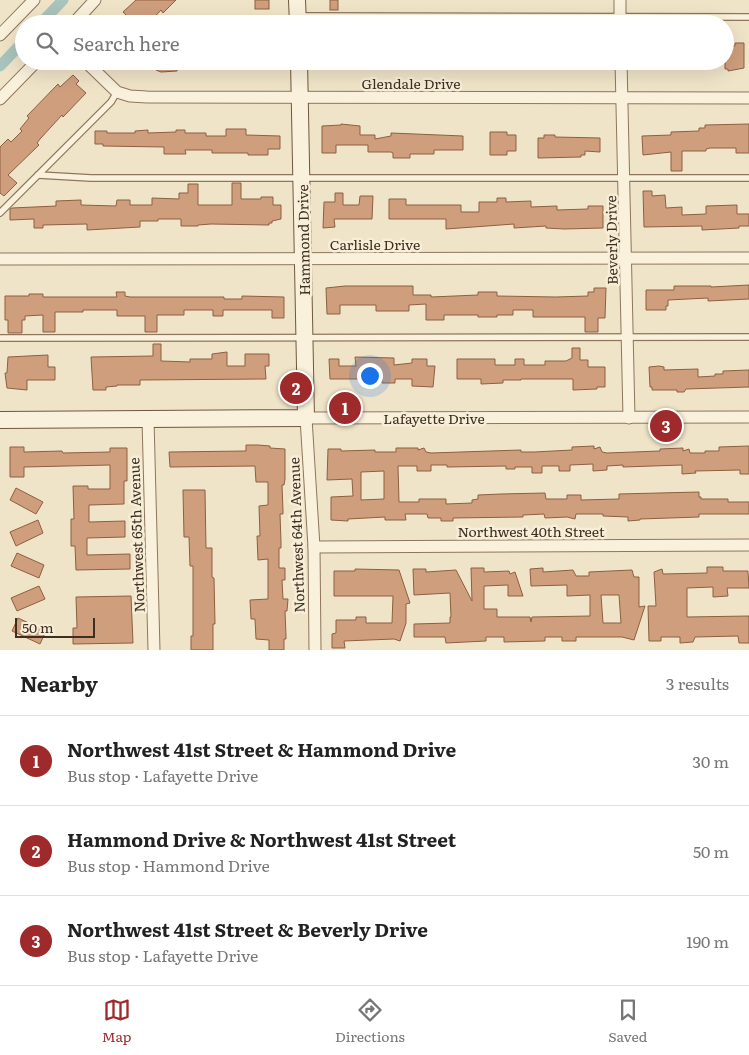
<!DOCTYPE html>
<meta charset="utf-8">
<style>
body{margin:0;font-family:Literata,serif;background:#f2f2f2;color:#222}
.scale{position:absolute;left:15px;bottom:12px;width:80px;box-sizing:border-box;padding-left:5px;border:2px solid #3d2e20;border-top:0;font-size:14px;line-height:18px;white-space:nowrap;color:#3d2e20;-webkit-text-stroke:4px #f7eed8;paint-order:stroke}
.you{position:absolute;left:369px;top:375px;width:18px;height:18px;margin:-12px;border:4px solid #fff;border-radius:50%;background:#1a73e8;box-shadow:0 0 0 8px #1a73e833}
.badge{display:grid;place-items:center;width:32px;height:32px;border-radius:50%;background:#9e2a2b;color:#fff;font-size:16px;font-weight:700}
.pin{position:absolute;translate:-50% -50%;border:2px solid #fff;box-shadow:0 1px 5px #0006}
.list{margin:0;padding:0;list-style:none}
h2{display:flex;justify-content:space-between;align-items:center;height:65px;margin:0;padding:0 20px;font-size:21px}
h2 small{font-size:16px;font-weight:400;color:#767676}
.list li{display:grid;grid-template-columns:32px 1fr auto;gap:15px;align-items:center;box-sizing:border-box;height:90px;padding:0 20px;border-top:1px solid #e0e0e0}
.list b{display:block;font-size:19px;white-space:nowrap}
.list p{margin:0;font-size:16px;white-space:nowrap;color:#767676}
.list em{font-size:16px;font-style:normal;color:#767676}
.icon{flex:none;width:28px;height:28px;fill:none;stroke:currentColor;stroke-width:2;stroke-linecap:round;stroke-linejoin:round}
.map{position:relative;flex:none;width:749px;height:650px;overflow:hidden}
.search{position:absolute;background:#fff;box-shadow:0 5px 20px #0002;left:15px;right:15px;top:15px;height:55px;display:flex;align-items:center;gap:12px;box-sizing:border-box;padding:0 18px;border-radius:28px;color:#767676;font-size:19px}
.sheet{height:335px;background:#fff}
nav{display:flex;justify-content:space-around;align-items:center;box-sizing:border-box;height:70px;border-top:1px solid #e0e0e0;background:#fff;font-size:14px;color:#767676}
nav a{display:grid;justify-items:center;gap:2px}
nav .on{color:#9e2a2b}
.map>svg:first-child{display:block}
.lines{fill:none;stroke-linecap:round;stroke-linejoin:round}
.canal{stroke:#a9c4bc;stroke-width:11}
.building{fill:#cf9f7d;stroke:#8d5f41;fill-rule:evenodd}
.lane-casing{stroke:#8d765c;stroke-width:8}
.street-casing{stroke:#8d765c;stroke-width:13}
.secondary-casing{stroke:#6f573f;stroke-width:18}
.lane{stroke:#faf1dc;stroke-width:5.5}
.street{stroke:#faf1dc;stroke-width:11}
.secondary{stroke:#faf1dc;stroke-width:16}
.labels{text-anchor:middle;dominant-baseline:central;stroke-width:5;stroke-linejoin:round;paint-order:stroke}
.street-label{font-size:14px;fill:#3d2e20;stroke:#f7eed8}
</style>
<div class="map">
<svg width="749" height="650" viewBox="0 0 749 650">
<rect width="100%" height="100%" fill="#f0e4c8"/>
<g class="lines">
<g class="canal">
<polyline points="40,24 63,0"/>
<polyline points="0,66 24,41"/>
</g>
</g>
<g class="building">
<polygon points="136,0 176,0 163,13 161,10 148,24 143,24 138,19 134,23 123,12"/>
<rect x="255" y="0" width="14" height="9"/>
<rect x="330" y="0" width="8" height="10"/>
<polygon points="735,43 744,43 744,68 728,71 728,69 725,69 725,46 735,46"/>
<polygon points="156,61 220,61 220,69 177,69 177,71 161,72 156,70"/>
<polygon points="73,75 79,81 76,84 86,93 63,117 62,115 40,139 37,143 39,145 8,175 17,183 4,196 0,193 0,147 8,139 11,142 22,131 20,129 29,118 27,116 58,84 60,87"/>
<polygon points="341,124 360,126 360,135 375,135 375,139 391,136 391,133 463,136 463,150 434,150 434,154 410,154 410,158 393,158 393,153 391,152 368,152 368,145 336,145 336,153 322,153 322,126 341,125"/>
<polygon points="749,124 749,153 736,153 736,148 710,148 706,149 706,151 682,151 682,171 671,171 671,152 643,155 642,136 671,135 671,132 699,131 699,128 705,128 705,125"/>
<polygon points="226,129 246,129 246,135 280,136 280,149 268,149 268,155 248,155 248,153 212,153 212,150 185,150 186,154 164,154 164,147 103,146 103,144 95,144 95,131 107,131 107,133 135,133 135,131 148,130 148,133 176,132 176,130 185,130 185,133 206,133 206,136 226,136"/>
<polygon points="490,132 507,132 507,135 516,135 516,151 507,151 507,155 490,155"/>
<polygon points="544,135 555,135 555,137 600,138 600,152 585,151 585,155 581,155 581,157 538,158 538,138 544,138"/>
<polygon points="232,183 241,183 241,199 261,199 261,197 273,197 273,205 281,205 281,219 272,221 272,223 269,223 269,225 211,224 198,225 198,226 181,226 181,219 158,219 158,221 140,221 140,227 87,230 87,224 43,225 43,228 34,228 34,219 10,220 10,209 12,208 56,206 56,201 81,200 81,205 116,206 117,200 130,200 130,205 152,205 152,198 179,199 179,193 188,193 188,184 198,184 198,205 232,205"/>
<polygon points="643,191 652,191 652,196 665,195 666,208 682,207 682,215 706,214 706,206 737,205 737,214 749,214 749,226 739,226 739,228 702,230 702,226 644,227"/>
<polygon points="335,193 343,193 343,205 359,205 360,196 373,196 372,219 334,219 335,227 323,228 324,202 335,202"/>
<polygon points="497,198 506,198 506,202 531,201 531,207 557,206 557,210 588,209 588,206 603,206 603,228 564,229 546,228 546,226 514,228 514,224 446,229 446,219 389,219 389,199 406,199 406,205 461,205 461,212 479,212 479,202 497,202"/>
<polygon points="749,285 749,299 708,301 708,298 668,300 668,306 666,306 666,310 646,310 646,290 674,290 674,286 711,286 711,287"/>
<polygon points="345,286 413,286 413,295 431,295 431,297 478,295 478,292 497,292 497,296 556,297 588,296 588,292 594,292 594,288 606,288 605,318 598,318 598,332 585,332 585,317 533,317 533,310 513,310 513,315 497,315 497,317 478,317 478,315 444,315 444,320 426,320 426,304 409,305 409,311 376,311 376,305 340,305 340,314 327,314 326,288"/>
<polygon points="116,292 125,292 125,296 130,297 224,297 224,299 242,299 242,296 284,297 284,318 272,318 272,310 223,310 223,316 213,316 213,310 184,310 184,315 157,315 157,332 145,332 145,316 117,316 117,310 83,310 83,312 55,312 55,332 43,332 43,315 25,316 25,320 22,320 22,333 8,333 8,320 5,320 5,296 29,296 29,294 43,294 43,297 117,297"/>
<polygon points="153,344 161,344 161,361 190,362 190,359 212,359 212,354 227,352 227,366 245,366 245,354 269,354 269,366 265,366 266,379 140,380 140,385 117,385 117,386 106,387 106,390 93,390 91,357 153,356"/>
<polygon points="572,348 580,348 580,360 588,360 588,367 605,367 605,387 597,387 597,389 573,390 573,379 521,379 521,380 503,380 503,383 481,384 481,379 457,379 457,359 495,359 495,365 515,365 515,359 524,359 524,365 545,365 545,361 566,361 572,358"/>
<polygon points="48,355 48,367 55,367 55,380 27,380 27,390 7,388 5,373 7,373 8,357"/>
<polygon points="355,357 394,358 394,365 412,363 412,359 427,359 427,366 435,366 433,387 412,386 412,379 395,379 395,383 382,383 382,379 330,379 329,359 339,359 339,366 356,366"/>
<polygon points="659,366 664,367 664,370 698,369 698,377 715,376 715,374 723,374 723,371 749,370 749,387 686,389 684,392 677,392 677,390 652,390 652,387 650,387 649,367"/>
<polygon points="246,445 258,445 270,446 270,448 285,449 285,479 284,485 282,485 283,511 283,514 280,514 281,542 281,548 279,548 279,568 285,568 285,580 282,580 283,599 288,599 287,611 285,611 286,636 286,639 284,639 284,650 269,650 269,640 256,639 255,619 251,619 250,600 268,599 268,559 258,560 257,536 260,536 259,506 268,505 268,482 256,482 255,466 170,467 169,452 246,451"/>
<path d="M594 446V449L600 447 602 452 607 453 660 451V449L683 448V451L689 449 690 453H705V451H719V447L749 446V474H740V470L695 471 696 473 682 474V465L623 467V465L607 466V470L593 471V464L570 465V471H559V466H542V473H532V467H515V469H506V466L447 467V465H431V471H417V466H398L399 502H419V499H446V504L472 503V500L478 499V495L501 494 545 493 546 499H567V495H581V500L619 499V494L699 492V497H701V499H728V502H749V514H699V517L640 519V520L628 521V517L603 516V514H576L575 519 567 517 545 518 544 514 523 515V517L453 518V521H441V518H428L427 514H405L406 520H385V517L348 519V521L331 520V497L353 496 352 479 327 480 328 449H341V451L375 450V452H396V448H418V450L424 448 426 452 431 453 521 450V452H534L572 450V447ZM384 471V499L361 500V472Z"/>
<polygon points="10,447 24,447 24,452 62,451 63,453 110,452 110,448 127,448 127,481 124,481 124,504 89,505 89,522 125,521 125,537 87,538 87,555 130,554 130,569 76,570 75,546 71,546 71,519 74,519 73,486 88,486 88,489 110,489 110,465 24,467 24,477 10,477"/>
<polygon points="16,488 43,502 36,514 10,500"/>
<polygon points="183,490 205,490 206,548 212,548 212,577 214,578 215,624 213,624 213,650 191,650 191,636 193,636 193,566 190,566 189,537 184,537"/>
<polygon points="38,520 43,533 16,546 10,532"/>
<polygon points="17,553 44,565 39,578 11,566"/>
<polygon points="707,567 723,567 723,571 748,571 749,588 727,588 728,596 713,597 713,587 687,588 687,617 749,616 749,643 739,643 738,636 695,637 693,642 680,643 680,637 661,637 661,641 649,641 648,606 656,606 654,572 662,569 663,574 707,573"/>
<path d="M471 568H484V572L509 571 510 574 515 572 523 596H508V585L484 586V609H497V617H530L531 622 532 617 590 616V595L567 596V585L531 586 530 569 543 568V572L573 570 576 576H589V572L632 570 634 577H639V607L645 606 634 640 622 637H576V641H562V637H545V641L504 642V637H486V641L446 643 445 637H414V624L450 623V617H451L450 593 414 595 413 569H426V572L456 570 472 601ZM601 595H619L621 623H603Z"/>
<polygon points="355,569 399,570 410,603 406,604 406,623 400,641 394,639 344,641 345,648 332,648 332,634 336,633 336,620 356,620 356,617 366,617 366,623 392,623 393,596 334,596 334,571 355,571"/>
<polygon points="39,586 45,599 17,611 11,598"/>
<polygon points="131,596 133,643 73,644 73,628 77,628 76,597"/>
<polygon points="18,618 46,631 40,644 12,631"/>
</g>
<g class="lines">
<defs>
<g id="lane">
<polyline points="300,16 749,17"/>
<polyline points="38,175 91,178 749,178"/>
<polyline points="0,213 111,102 117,92"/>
<polyline points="0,338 749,337"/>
</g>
<g id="street">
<polyline points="620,0 620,24"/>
<polyline points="73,24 95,0"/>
<polyline points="0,35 34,0"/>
<polyline points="85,61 117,92 130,96 147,97 749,98"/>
<polyline points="621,61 629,418"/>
<polyline points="0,99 37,61"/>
<polyline points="0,259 749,258"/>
<polyline points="148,419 154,650"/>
<polyline points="314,547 749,545"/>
<polyline points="315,650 314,547 306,418 749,417"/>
</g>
<g id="secondary">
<polyline points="297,0 298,24"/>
<polyline points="0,420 306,418 299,61"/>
</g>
</defs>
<use href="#lane" class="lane-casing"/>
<use href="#street" class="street-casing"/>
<use href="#secondary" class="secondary-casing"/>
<use href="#lane" class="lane"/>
<use href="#street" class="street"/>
<use href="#secondary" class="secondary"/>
</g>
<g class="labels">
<g class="street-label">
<text x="411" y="83">Glendale Drive</text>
<text transform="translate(303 240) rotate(-91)">Hammond Drive</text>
<text transform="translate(611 240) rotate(-91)">Beverly Drive</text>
<text x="375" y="244">Carlisle Drive</text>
<text x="434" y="418">Lafayette Drive</text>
<text x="531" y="531">Northwest 40th Street</text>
<text transform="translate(136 535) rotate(-92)">Northwest 65th Avenue</text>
<text transform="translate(296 535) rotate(-92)">Northwest 64th Avenue</text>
</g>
</g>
</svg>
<div class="scale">50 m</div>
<div class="you"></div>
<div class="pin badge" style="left:345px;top:408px">1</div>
<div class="pin badge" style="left:296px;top:388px">2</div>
<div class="pin badge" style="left:666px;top:426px">3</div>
<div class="search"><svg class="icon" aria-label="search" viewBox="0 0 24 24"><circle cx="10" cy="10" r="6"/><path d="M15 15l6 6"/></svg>Search here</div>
</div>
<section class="sheet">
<h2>Nearby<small>3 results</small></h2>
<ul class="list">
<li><span class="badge">1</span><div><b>Northwest 41st Street &amp; Hammond Drive</b><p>Bus stop · Lafayette Drive</p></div><em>30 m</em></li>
<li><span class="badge">2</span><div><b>Hammond Drive &amp; Northwest 41st Street</b><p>Bus stop · Hammond Drive</p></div><em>50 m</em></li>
<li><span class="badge">3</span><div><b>Northwest 41st Street &amp; Beverly Drive</b><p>Bus stop · Lafayette Drive</p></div><em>190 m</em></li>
</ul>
</section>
<nav>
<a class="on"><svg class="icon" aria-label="map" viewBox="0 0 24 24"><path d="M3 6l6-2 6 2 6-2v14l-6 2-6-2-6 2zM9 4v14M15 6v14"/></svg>Map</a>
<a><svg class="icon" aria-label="directions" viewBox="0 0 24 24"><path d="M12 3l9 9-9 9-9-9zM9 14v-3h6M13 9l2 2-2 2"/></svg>Directions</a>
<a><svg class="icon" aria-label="saved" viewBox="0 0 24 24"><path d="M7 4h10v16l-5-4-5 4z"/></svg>Saved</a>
</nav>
